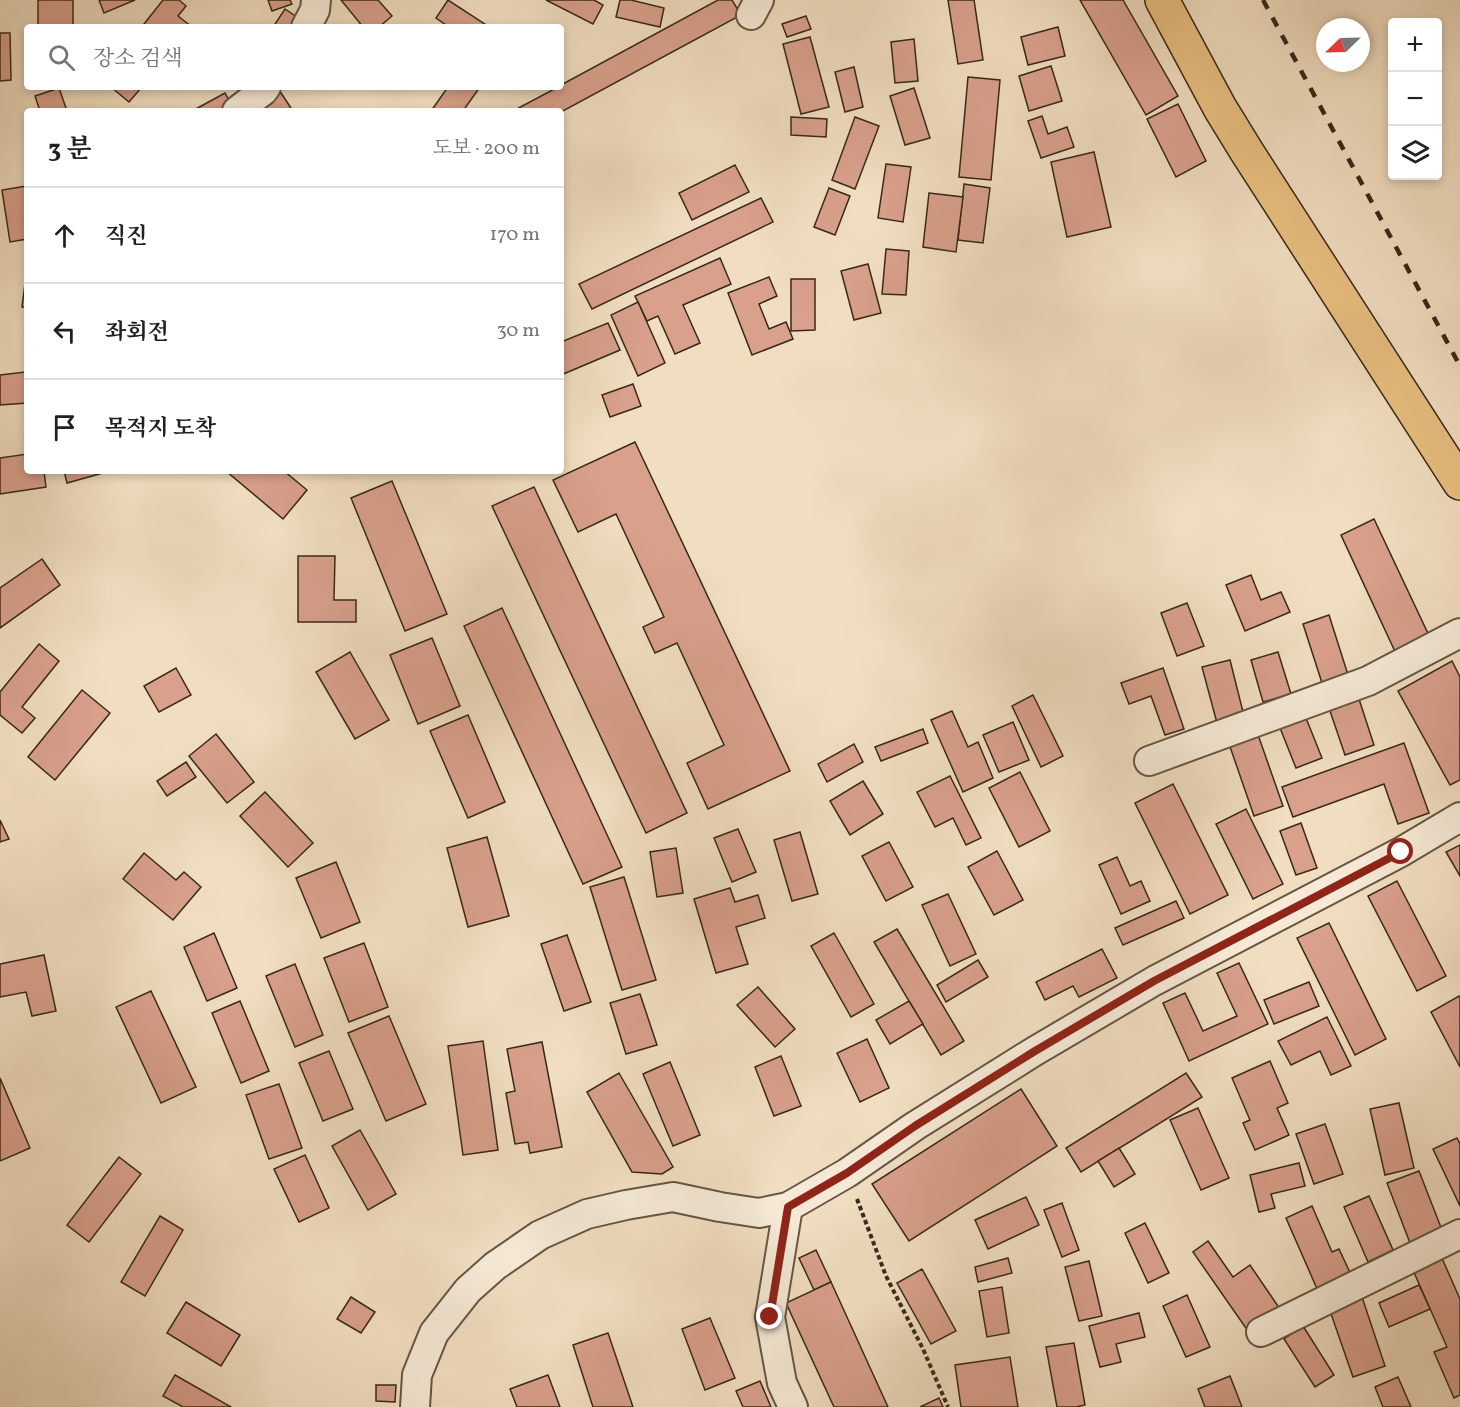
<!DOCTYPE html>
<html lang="ko">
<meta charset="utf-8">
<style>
body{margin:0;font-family:Vollkorn,"Noto Serif KR",serif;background:#f2f2f2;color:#202124}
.controls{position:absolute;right:18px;top:18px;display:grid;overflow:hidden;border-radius:6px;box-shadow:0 3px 9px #0003}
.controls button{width:54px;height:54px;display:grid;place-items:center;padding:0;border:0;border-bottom:2px solid #e0e0e0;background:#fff;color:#202124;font:30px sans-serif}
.compass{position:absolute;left:1316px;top:18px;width:54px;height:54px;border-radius:50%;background:#fff;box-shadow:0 3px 9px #0003;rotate:247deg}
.stop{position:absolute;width:18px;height:18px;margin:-14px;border:4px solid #8f2418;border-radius:50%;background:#fff}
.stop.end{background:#8f2418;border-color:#fff;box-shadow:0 2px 6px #0008}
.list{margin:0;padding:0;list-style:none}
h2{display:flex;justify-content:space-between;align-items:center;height:78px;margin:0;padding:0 24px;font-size:26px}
h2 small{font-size:20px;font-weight:400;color:#757577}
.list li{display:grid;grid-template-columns:39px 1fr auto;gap:18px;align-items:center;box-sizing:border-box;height:96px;padding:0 24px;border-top:2px solid #e0e0e0}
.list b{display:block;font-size:22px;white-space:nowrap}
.list em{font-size:20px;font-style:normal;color:#757577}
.icon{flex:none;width:33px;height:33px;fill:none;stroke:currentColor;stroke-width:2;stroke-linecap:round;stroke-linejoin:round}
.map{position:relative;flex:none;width:1460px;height:1407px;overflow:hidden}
.search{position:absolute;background:#fff;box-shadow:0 3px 9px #0003;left:24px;top:24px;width:540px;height:66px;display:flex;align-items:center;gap:15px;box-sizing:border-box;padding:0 21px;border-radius:6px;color:#757577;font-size:22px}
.panel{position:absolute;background:#fff;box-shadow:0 3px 9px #0003;left:24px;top:108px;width:540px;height:366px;border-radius:6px}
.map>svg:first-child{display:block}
.building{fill:#d9a08c;stroke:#38281b;stroke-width:1.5}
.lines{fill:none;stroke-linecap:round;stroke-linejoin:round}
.minor-casing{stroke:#665644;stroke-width:32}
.major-casing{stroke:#38281b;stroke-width:36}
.path{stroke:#38281b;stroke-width:4;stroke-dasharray:4.5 3;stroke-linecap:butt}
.minor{stroke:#f6ead7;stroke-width:28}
.major{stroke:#e8bf80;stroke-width:33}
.rail{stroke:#38281b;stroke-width:4.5;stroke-dasharray:10 10;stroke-linecap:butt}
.route{stroke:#8f2418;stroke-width:8}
</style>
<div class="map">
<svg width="1460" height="1407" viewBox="0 0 1460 1407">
<rect width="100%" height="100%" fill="#f1dec1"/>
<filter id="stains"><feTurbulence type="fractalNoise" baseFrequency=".00333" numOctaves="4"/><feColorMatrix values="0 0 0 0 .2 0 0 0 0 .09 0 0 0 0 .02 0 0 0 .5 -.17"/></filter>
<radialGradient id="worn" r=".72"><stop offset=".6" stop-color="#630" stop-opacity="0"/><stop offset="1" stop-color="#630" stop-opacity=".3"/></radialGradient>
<g class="building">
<rect x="38" y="0" width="35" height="25"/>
<polygon points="99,0 135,0 104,13"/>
<polygon points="163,0 179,0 186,6 178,16 192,27 147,27 144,24"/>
<polygon points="268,0 290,0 292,4 272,11"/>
<polygon points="341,0 378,0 392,16 379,27 363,27"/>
<polygon points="448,0 488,26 487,27 449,27 436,18"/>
<polygon points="546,0 594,0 603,5 593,24"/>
<polygon points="620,0 631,0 664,8 660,27 616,17"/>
<polygon points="718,0 732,0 741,15 561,112 561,111 513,111 558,87 561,87 561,85"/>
<polygon points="948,0 974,0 983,60 958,64"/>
<polygon points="1080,0 1123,0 1178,96 1146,115"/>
<polygon points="285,9 300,19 294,27 273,27"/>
<polygon points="806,16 811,29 787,37 782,24"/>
<polygon points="1058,27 1065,56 1028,65 1021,37"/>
<polygon points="0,33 10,33 11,80 0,81"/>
<polygon points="810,37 829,107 801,114 783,44"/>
<polygon points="914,39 918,81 895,83 891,42"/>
<polygon points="1051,66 1062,101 1029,111 1019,76"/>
<polygon points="854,67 863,107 845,112 835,72"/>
<polygon points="968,77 1000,80 991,180 959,177"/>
<polygon points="111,87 140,87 141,88 129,102"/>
<polygon points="448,87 480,87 463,111 431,111"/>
<polygon points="59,88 67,111 40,111 35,96"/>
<polygon points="914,88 930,138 905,145 890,96"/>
<polygon points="225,93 233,108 228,111 192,111"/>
<polygon points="281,93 293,111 254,111"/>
<polygon points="1178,104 1206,161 1176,177 1147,119"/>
<polygon points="1042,116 1048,134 1067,127 1074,147 1041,158 1028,121"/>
<polygon points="791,117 827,119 826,137 791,135"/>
<polygon points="855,117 879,126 855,189 832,180"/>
<polygon points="1094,152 1111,227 1067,237 1051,162"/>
<polygon points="886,164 911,167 903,222 878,218"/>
<polygon points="735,165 749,192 692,220 679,193"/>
<polygon points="964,184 990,188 983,243 958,240"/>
<polygon points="27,186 27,239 10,242 2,190"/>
<polygon points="829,188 850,196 835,235 814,227"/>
<polygon points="929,193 963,197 956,252 923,247"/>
<polygon points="761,198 773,222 592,309 579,284"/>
<polygon points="886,249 909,251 906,295 882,294"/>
<polygon points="720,258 731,284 683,305 700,343 675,354 658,316 647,321 635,296"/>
<polygon points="868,264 881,313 854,320 841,271"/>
<polygon points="27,268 27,308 22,307"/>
<polygon points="769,277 777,296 759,304 769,329 786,322 793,339 752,355 728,293"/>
<polygon points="791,279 815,279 815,330 791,331"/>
<polygon points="638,302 665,363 638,376 611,315"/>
<polygon points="608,323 620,350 561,375 561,342"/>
<polygon points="25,372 27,403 0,405 0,375"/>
<polygon points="633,384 641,406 610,417 602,395"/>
<polygon points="635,442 790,771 708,809 687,763 724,745 677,643 655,653 643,627 664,617 616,514 578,532 553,480"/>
<polygon points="27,454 27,471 44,471 46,487 0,494 0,458"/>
<polygon points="64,471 110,471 67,483"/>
<polygon points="226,471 284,471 307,490 283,519"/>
<polygon points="392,481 447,614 405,631 351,498"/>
<polygon points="534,487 687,813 646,833 492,506"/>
<polygon points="1374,519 1432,642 1398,658 1341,535"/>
<polygon points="298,556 335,556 334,600 356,600 356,622 298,622"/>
<polygon points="42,559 60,585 0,628 0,588"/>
<polygon points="1251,575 1261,600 1281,592 1290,612 1245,631 1226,585"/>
<polygon points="1187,603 1204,646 1177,656 1161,613"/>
<polygon points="502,608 622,867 583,884 464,626"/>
<polygon points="1329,615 1349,678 1323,686 1303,624"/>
<polygon points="432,638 460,706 418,724 390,655"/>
<polygon points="39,644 59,661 22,707 35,718 22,733 0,715 0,692"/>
<polygon points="350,652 389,720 355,739 316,672"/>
<polygon points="1278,652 1291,694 1263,702 1251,660"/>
<polygon points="1230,660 1244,716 1217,723 1202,667"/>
<polygon points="1452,661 1460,677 1460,780 1450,785 1398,691"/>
<polygon points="176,668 191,695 159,712 144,686"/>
<polygon points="1163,668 1184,729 1165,735 1151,696 1129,704 1121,683"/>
<polygon points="82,690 110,713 55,780 28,757"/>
<polygon points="1033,695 1063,756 1041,767 1012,706"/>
<polygon points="1359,699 1374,745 1345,755 1329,708"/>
<polygon points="952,711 968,747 978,742 993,778 963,792 931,720"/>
<polygon points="468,715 505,802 468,818 430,731"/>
<polygon points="1306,718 1322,758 1296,768 1280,728"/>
<polygon points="1013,722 1029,760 999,772 983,735"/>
<polygon points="923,729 928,743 881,761 875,747"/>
<polygon points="1256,729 1283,806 1254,816 1227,738"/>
<polygon points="216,734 254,782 227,803 189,756"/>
<polygon points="1404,743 1429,813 1398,824 1384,784 1293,817 1282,787"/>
<polygon points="854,744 863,762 827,782 818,764"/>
<polygon points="186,762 196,777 167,796 157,781"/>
<polygon points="1020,772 1050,831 1019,847 989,788"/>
<polygon points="950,776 981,838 966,845 953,818 935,827 917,792"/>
<polygon points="863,781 883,814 850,835 830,801"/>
<polygon points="1173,784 1228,895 1190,914 1135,803"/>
<polygon points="265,792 313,843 288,867 240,816"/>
<polygon points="1246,809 1283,884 1253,899 1216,824"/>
<polygon points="0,820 9,839 0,842"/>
<polygon points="1301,823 1317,868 1296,875 1280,831"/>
<polygon points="738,829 756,872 732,882 714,838"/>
<polygon points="800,832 818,894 792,901 774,840"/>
<polygon points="487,837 509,916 468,927 447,848"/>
<polygon points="889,842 913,887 886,901 862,856"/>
<polygon points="1460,845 1460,876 1446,852"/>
<polygon points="676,848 683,893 657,897 650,852"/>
<polygon points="997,851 1023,900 994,915 968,867"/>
<polygon points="144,853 176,880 184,872 201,887 173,920 123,879"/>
<polygon points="1117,857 1130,886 1141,881 1150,901 1121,914 1099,865"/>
<polygon points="336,862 360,922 321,938 296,878"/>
<polygon points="624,877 656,980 622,990 590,887"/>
<polygon points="1397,881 1446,976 1417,991 1368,896"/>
<polygon points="730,888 735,902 758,895 765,918 736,927 748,964 716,973 694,899"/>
<polygon points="948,894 976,954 950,966 922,905"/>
<polygon points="1176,901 1184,918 1123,945 1115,928"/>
<polygon points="1329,923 1386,1039 1355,1055 1297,938"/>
<polygon points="897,929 964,1041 941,1055 874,942"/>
<polygon points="214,933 237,988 207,1001 184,947"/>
<polygon points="834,933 874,1004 851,1017 811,946"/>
<polygon points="567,935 591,1002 564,1011 541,944"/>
<polygon points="364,943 388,1007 349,1022 324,958"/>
<polygon points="1102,949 1117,978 1079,997 1073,986 1045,1000 1036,982"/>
<polygon points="44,955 56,1011 32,1016 26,992 0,997 0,964"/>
<polygon points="978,960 988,977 946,1002 937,985"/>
<polygon points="1239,963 1268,1024 1189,1061 1163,1003 1185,993 1203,1031 1237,1016 1217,973"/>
<polygon points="295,964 323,1035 295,1047 266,976"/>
<polygon points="1309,982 1319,1006 1274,1024 1264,1000"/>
<polygon points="758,987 795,1029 775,1047 737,1005"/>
<polygon points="151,991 196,1087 161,1103 116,1007"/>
<polygon points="640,994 657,1045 626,1054 610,1003"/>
<polygon points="1459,996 1460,998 1460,1067 1431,1012"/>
<polygon points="240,1001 269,1071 241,1083 212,1013"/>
<polygon points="909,1001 923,1024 890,1044 876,1020"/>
<polygon points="389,1016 426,1104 386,1121 348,1033"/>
<polygon points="1327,1017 1351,1066 1331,1075 1320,1051 1291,1065 1278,1041"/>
<polygon points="867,1039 889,1088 860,1102 837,1053"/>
<polygon points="483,1041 498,1150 463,1155 448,1046"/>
<polygon points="542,1042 562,1147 530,1153 528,1142 515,1144 506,1093 515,1091 507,1049"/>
<polygon points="329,1051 353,1109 323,1121 299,1063"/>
<polygon points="781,1056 801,1106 774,1116 755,1067"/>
<polygon points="1270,1061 1288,1103 1277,1108 1289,1135 1255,1150 1243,1123 1250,1120 1232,1078"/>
<polygon points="670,1062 700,1135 673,1146 643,1074"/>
<polygon points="619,1073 673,1167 662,1174 632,1172 587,1092"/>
<polygon points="1186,1073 1202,1097 1081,1172 1066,1148"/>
<polygon points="0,1078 30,1148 0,1161"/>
<polygon points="279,1084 302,1148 269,1159 246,1095"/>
<polygon points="1021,1089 1057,1146 909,1241 872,1184"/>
<polygon points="1399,1103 1414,1168 1385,1175 1370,1109"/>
<polygon points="1198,1108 1229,1178 1201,1190 1170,1120"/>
<polygon points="1325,1124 1343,1174 1314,1184 1296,1134"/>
<polygon points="360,1130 396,1194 368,1210 332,1146"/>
<polygon points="1457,1138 1460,1144 1460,1206 1433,1149"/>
<polygon points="1119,1148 1135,1174 1114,1187 1098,1161"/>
<polygon points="305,1155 329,1208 299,1222 274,1169"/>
<polygon points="119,1157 141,1174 89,1242 67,1225"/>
<polygon points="1299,1163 1305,1186 1271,1194 1275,1208 1259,1212 1250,1175"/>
<polygon points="1419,1171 1442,1230 1410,1243 1387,1183"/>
<polygon points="1369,1196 1393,1250 1368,1262 1344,1207"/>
<polygon points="1026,1197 1039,1225 988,1249 975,1220"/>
<polygon points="1062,1203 1079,1250 1062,1257 1044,1210"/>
<polygon points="1312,1206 1332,1252 1339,1249 1352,1277 1318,1291 1286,1218"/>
<polygon points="160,1216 183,1230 145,1296 121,1282"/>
<polygon points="1145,1223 1169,1273 1148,1283 1125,1233"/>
<polygon points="1208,1241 1233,1277 1250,1265 1282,1312 1250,1334 1193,1252"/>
<polygon points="816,1250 831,1282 814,1290 799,1258"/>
<polygon points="1441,1256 1460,1299 1460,1395 1454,1398 1434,1352 1447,1347 1412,1268"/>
<polygon points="1008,1258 1012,1273 978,1282 975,1267"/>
<polygon points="1089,1261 1102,1316 1079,1321 1065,1267"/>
<polygon points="922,1269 956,1331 931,1344 897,1283"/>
<polygon points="831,1282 888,1407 834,1407 786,1303"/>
<polygon points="1419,1285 1430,1309 1389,1327 1379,1303"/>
<polygon points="1002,1287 1009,1333 987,1337 979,1291"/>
<polygon points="1187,1295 1210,1347 1186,1357 1163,1306"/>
<polygon points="351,1297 375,1312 361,1333 337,1319"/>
<polygon points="1362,1297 1385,1366 1353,1377 1329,1308"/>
<polygon points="186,1302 240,1335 221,1366 167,1333"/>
<polygon points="1139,1313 1145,1337 1116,1344 1121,1362 1100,1367 1089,1326"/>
<polygon points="710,1318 735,1378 705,1390 682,1329"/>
<polygon points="1303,1326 1334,1375 1315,1387 1284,1339"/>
<polygon points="608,1333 633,1407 593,1407 573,1345"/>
<polygon points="1074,1343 1085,1405 1076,1407 1057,1407 1046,1347"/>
<polygon points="1010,1357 1018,1407 961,1407 955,1365"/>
<polygon points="175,1375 231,1407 183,1407 163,1396"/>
<polygon points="548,1375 560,1407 517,1407 510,1389"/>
<polygon points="1230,1376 1242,1407 1205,1407 1198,1389"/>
<polygon points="1398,1377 1411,1407 1383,1407 1375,1387"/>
<polygon points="760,1381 771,1407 743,1407 736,1391"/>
<polygon points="376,1385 396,1385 395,1402 376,1401"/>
<polygon points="939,1398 943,1407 920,1407"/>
</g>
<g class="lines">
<defs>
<g id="minor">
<polyline points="751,15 759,0"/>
<polyline points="306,27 315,10 316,0"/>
<polyline points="237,111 263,91 266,87"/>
<polyline points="1149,761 1368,681 1460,633"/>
<polyline points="788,1207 770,1317 782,1383 793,1407"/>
<polyline points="1261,1332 1460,1234"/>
<polyline points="415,1407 417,1375 434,1333 468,1290 495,1266 540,1235 587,1214 626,1205 673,1197 720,1207 759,1213 788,1207 847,1173 915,1126 1035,1051 1154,981 1401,852 1460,817"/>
</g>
<polyline id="major" points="1162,0 1220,108 1247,152 1460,483"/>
</defs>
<use href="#minor" class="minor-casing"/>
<use href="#major" class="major-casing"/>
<polyline class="path" points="857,1199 886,1276 923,1349 948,1407"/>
<use href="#minor" class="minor"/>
<use href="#major" class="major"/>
<polyline class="rail" points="1263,0 1460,366"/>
</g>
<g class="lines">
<polyline class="route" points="770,1317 788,1207 847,1173 915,1126 1035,1051 1154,981 1401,852"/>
</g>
<rect width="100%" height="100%" filter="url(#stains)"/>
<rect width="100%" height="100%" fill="url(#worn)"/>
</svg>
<div class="controls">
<button>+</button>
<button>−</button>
<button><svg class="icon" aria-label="layers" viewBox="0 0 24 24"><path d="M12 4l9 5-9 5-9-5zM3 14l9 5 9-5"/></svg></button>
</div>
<svg class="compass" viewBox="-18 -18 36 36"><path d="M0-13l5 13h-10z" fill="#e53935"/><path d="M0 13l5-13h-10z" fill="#757577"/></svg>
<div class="stop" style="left:1401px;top:852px"></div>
<div class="stop end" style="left:770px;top:1317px"></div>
<div class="search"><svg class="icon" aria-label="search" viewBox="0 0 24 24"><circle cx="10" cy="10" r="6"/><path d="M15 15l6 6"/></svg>장소 검색</div>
<section class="panel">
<h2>3 분<small>도보 · 200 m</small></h2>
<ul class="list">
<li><svg class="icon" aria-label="ahead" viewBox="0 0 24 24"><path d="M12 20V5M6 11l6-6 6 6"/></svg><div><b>직진</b></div><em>170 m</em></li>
<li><svg class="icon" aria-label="left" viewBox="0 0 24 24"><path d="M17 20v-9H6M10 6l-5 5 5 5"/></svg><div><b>좌회전</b></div><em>30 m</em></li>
<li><svg class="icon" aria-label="arrive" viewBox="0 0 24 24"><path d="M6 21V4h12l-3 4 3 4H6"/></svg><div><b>목적지 도착</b></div></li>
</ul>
</section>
</div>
